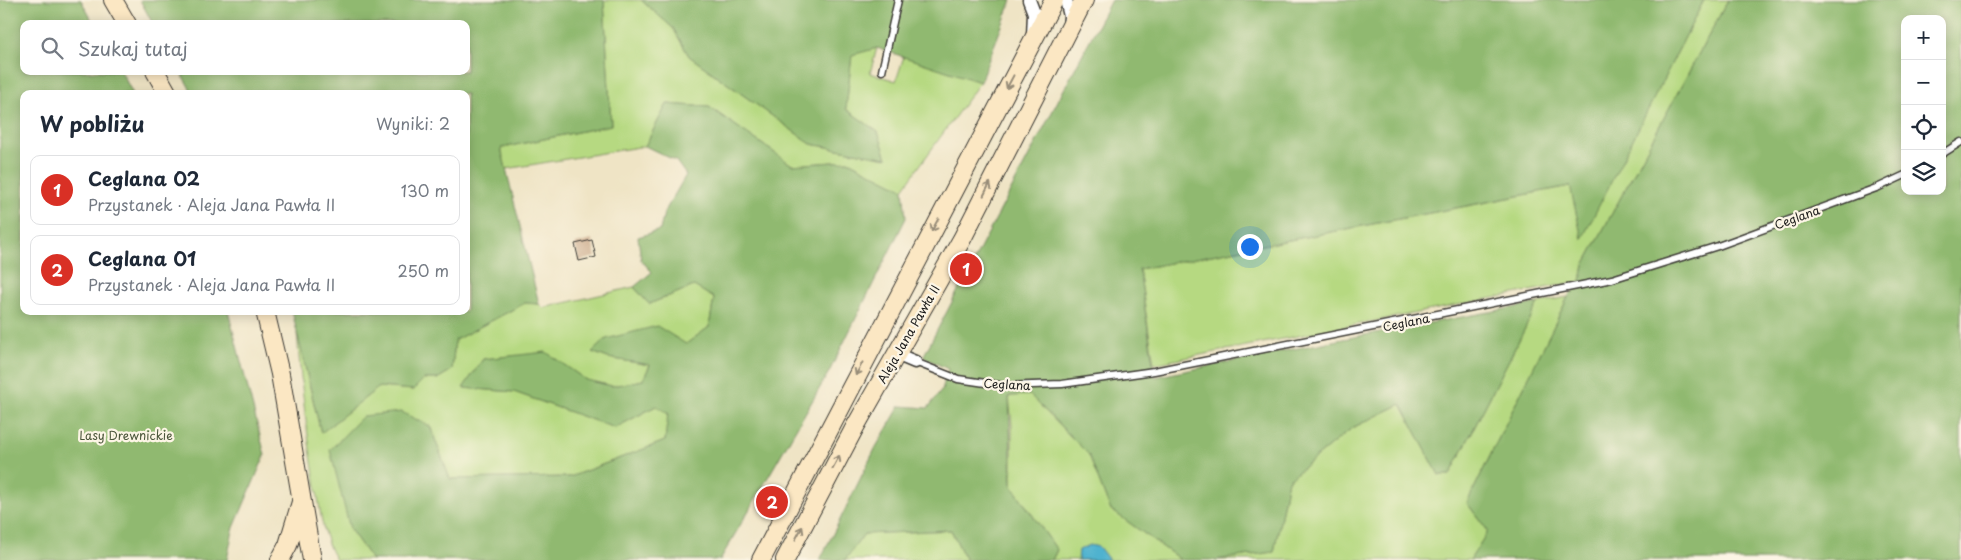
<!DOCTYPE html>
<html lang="pl">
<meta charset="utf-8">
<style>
body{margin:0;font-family:"Playpen Sans",sans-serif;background:#f6f6f7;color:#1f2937}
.controls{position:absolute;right:15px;top:15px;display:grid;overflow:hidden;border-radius:10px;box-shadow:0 2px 12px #0003}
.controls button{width:45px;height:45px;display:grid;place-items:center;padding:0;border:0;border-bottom:1px solid #e0e1e3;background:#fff;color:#1f2937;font:25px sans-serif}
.you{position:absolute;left:1249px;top:246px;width:18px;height:18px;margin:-12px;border:4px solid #fff;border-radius:50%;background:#1a73e8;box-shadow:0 0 0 8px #1a73e833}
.badge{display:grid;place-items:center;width:32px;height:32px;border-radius:50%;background:#d93025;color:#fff;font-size:16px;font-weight:700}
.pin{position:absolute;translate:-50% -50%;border:2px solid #fff;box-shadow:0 1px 5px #0006}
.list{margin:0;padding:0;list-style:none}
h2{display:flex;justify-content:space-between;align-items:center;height:65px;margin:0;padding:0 20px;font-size:21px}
h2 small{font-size:16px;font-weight:400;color:#747a83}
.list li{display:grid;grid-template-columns:32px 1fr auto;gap:15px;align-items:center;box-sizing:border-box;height:70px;margin:0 10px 10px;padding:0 10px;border:1px solid #e0e1e3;border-radius:10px}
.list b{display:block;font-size:19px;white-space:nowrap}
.list p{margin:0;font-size:16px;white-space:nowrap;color:#747a83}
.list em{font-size:16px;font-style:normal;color:#747a83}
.icon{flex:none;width:28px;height:28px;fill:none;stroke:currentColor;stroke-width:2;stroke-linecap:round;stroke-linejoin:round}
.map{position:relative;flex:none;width:1961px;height:560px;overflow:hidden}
.search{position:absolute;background:#fff;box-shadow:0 2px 12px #0003;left:20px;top:20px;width:450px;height:55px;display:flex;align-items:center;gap:12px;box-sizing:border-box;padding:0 18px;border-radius:10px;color:#747a83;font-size:19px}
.panel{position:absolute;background:#fff;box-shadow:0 2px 12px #0003;left:20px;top:90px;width:450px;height:225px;border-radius:10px}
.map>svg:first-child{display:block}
.green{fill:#b6d981;stroke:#697a4e}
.forest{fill:#90b96f;stroke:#566a46;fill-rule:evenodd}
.water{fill:#50b2cf;stroke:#366776}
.building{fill:#c8a685}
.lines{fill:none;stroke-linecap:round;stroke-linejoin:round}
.lane-casing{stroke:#3c3a35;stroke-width:9}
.street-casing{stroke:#3c3a35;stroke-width:15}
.secondary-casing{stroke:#3c3a35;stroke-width:20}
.lane{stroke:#fff;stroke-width:6}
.street{stroke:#fff;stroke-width:12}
.secondary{stroke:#fbe7c3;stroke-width:18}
.oneway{stroke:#978c78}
.labels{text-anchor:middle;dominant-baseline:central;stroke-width:4.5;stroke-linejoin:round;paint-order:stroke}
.street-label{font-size:12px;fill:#1c1c1c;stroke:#fcf5e5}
.park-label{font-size:12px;fill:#4a553a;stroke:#fcf5e5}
</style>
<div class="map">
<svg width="1961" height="560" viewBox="0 0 1961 560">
<rect width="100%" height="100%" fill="#fcf5e5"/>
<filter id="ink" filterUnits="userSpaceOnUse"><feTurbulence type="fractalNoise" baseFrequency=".02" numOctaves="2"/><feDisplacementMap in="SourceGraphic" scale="10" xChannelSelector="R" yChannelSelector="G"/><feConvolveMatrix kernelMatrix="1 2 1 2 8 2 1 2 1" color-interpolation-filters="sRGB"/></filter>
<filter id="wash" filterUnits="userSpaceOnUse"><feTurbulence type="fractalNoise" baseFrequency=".0096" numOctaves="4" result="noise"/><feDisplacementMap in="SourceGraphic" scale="20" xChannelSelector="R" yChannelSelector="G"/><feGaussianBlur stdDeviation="1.12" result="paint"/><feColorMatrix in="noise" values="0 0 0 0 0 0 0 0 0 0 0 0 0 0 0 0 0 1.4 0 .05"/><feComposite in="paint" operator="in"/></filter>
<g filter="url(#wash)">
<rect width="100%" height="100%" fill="#efe4c5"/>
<g class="green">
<polygon points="604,0 641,0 673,28 689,56 811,144 887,158 878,132 846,109 852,54 877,48 870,73 896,81 904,56 980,82 903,189 848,161 792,165 709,107 667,104 645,146 506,169 501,148 611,125"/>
<polygon points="1704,0 1728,0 1584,265 1581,281 1154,364 1139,269 1571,186 1582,238"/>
<path d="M694 286 714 298 709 327 686 344 592 352 608 358 650 365 643 380 612 386 586 380 546 353 483 359 464 388 514 392 615 428 656 406 668 413 665 441 570 477 450 479 430 426 350 529 372 560H336C322 538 321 512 316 486 307 435 301 385 297 333L321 433 379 387 413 390 424 379H437L452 370 455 340 525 303 539 304 543 308 634 287 649 304Z"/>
<polygon points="1568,297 1467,503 1488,531 1470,560 1214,560 1274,552 1288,480 1352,428 1401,404 1439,475 1450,475 1538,303"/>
<polygon points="1030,395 1089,455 1110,509 1181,560 1052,560 1057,550 1012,486 1012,426 1009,396"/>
<polygon points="951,530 966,560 845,560 864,534"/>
</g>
<g class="forest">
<polygon points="0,0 81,0 94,24 24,24 24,71 121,71 133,94 24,94 24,311 228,311 265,455 233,530 227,560 0,560"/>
<polygon points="140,0 604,0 611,125 501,148 539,304 525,303 455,340 452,370 437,379 424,379 413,390 379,387 321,433 292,311 466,311 466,94 193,94 180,71 466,71 466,24 153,24"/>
<polygon points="641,0 1012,0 980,82 877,48 852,55 846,109 878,132 887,158 811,144 689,56 673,28"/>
<polygon points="1111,0 1704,0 1582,239 1570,186 1139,269 1155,377 1343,339 1538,303 1450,475 1439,475 1401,404 1352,428 1288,480 1274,552 1214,560 1181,560 1110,509 1089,455 1030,395 1009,396 1012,486 1057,550 1052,560 966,560 951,530 864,534 845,560 820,560 876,447 900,406 928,408 942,390 948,369 923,357"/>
<path d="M1728 0H1961V560H1470L1488 531 1467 503 1568 297 1581 281 1584 265ZM1905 19H1942V191H1905Z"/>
<polygon points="667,104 709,107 792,165 848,161 903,189 906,218 829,372 720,560 372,560 350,529 330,450 363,416 401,412 430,426 450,479 570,477 665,441 668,413 656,406 615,428 514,392 463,388 483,359 546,352 586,380 612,386 643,380 650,365 608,358 592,352 606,339 657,326 686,344 709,327 714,298 694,286 649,304 634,287 652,272 641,260 638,237 660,230 664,213 686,175 676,161 645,146"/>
</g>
<polygon class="water" points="1090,545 1099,547 1109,560 1078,560 1079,550"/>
<g id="blocks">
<polygon class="building" points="592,240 596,257 579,261 575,244"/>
</g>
</g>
<g filter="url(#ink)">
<use href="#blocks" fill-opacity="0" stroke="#3c3a35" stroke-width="1"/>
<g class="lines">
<defs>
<g id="lane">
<polyline points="882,71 898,0"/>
<polyline points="1942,154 1961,142"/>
<polyline points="915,362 958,379 1006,386 1062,384 1154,371 1612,279 1718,246 1879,187 1905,175"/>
</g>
<g id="street">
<polyline points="1029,0 1034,13 1033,36"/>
<polyline points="1066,0 1070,16 1069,27"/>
<polyline points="896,354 915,362"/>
</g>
<g id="secondary">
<polyline points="113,0 127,24"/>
<polyline points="155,71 168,94"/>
<polyline points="265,311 280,374 312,560"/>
<polyline points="280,560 288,545 301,502"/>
<polyline points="761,560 1054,0"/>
<polyline points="785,560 855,427 962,239 1084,0"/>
</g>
</defs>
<use href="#lane" class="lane-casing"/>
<use href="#street" class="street-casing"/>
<use href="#secondary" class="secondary-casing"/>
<use href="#lane" class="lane"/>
<use href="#street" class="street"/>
<use href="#secondary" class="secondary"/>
</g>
<defs><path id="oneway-shaft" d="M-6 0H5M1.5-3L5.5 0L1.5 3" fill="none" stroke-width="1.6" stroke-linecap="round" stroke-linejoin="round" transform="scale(1.25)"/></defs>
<g class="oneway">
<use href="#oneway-shaft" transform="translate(1010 82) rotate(118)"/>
<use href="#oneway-shaft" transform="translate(987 189) rotate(-63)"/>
<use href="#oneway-shaft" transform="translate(935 225) rotate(118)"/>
<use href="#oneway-shaft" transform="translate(859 369) rotate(118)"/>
<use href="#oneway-shaft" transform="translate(836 462) rotate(-62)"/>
<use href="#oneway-shaft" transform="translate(799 533) rotate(-62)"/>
</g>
</g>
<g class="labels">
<g class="street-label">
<text transform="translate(1797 217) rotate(-20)">Ceglana</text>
<text transform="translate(1406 322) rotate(-11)">Ceglana</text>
<text transform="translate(908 334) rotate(-60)">Aleja Jana Pawła II</text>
<text transform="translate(1007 384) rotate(3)">Ceglana</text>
</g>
<g class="park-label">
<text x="126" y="435">Lasy Drewnickie</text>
</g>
</g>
</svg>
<div class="controls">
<button>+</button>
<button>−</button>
<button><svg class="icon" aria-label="locate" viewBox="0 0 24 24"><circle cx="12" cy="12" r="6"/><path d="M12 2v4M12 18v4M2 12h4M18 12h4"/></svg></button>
<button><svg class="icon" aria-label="layers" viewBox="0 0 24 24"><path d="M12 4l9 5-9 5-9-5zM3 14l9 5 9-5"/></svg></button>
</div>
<div class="you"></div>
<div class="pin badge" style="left:966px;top:269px">1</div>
<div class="pin badge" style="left:772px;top:502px">2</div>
<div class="search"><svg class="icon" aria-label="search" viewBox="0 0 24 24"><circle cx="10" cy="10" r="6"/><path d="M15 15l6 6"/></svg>Szukaj tutaj</div>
<section class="panel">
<h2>W pobliżu<small>Wyniki: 2</small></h2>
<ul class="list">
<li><span class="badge">1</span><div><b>Ceglana 02</b><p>Przystanek · Aleja Jana Pawła II</p></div><em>130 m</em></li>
<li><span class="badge">2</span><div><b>Ceglana 01</b><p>Przystanek · Aleja Jana Pawła II</p></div><em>250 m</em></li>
</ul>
</section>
</div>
